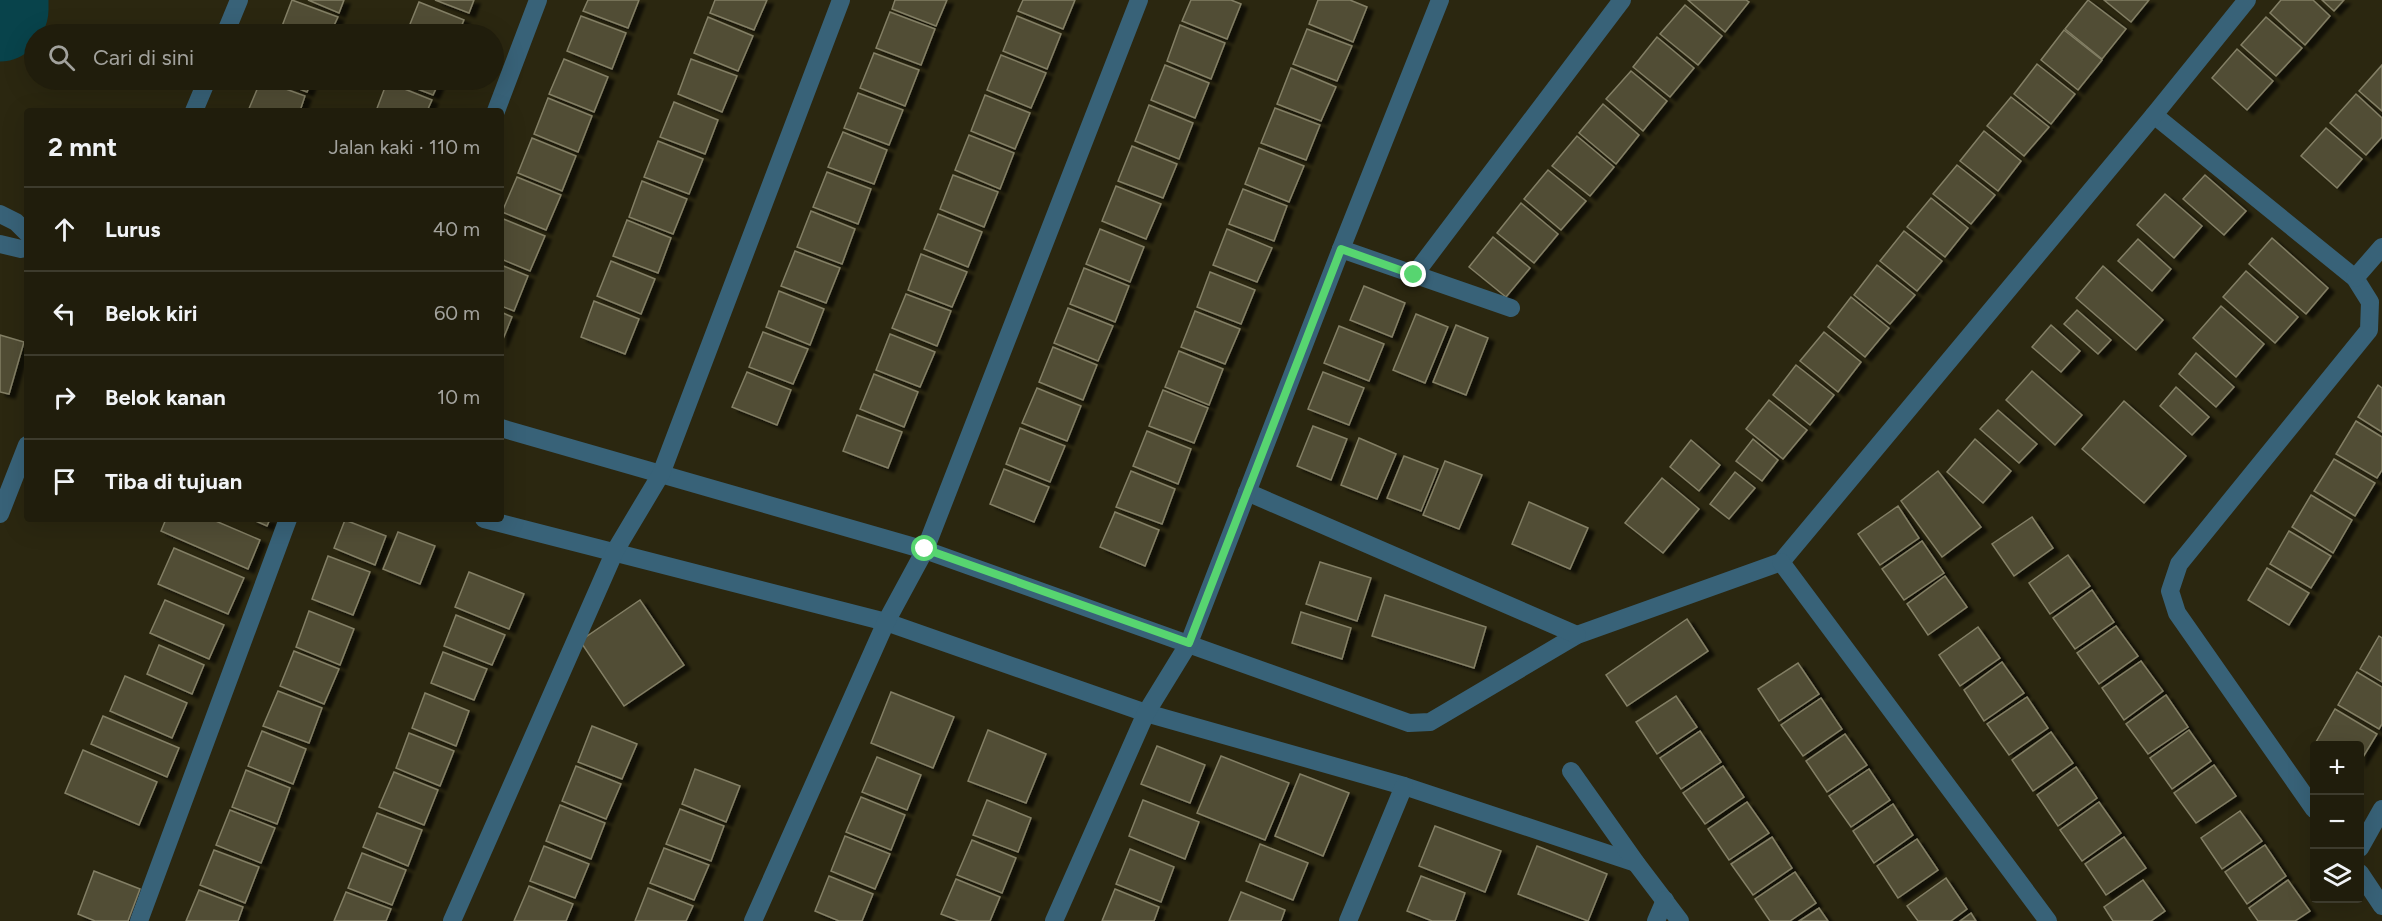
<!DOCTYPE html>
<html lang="id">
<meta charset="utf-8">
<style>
body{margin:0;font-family:Figtree,sans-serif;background:#282615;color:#f1f3f6}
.controls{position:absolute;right:18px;bottom:18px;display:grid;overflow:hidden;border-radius:6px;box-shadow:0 6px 24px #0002}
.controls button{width:54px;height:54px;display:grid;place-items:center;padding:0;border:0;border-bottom:2px solid #3d3b2d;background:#201d0c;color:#f1f3f6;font:30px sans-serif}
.stop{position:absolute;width:18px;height:18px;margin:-14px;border:4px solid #57d570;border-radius:50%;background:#fff}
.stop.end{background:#57d570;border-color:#fff;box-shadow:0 2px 6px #0008}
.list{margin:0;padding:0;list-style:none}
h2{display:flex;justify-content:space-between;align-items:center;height:78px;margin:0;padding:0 24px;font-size:26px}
h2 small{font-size:20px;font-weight:400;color:#a2a29d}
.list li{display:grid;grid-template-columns:39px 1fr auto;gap:18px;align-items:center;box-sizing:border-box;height:84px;padding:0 24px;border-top:2px solid #3d3b2d}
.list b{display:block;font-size:22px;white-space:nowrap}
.list em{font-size:20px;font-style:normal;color:#a2a29d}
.icon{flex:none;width:33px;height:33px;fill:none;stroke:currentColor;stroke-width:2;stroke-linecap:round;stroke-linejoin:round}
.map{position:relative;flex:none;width:2382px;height:921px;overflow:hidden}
.search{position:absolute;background:#201d0c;box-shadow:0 6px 24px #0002;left:24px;top:24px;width:480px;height:66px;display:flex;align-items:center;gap:15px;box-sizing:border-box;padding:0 21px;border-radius:33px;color:#a2a29d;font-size:22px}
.panel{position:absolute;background:#201d0c;box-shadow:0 6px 24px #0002;left:24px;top:108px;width:480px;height:414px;border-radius:6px}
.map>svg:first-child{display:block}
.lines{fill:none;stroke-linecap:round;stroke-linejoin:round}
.river{stroke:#08434b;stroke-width:87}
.building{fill:#514d35;stroke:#837f65;stroke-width:1.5;filter:url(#shadow)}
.street{stroke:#386278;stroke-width:18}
.route{stroke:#57d570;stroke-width:8}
</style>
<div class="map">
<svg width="2382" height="921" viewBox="0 0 2382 921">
<defs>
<filter id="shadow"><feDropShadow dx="6" dy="4" stdDeviation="1.5" flood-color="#0009"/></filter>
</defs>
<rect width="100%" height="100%" fill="#2b2710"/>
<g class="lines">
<polyline class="river" points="0,18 5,10 5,0"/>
</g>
<g class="building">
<polygon points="292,0 338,17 330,34 279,34"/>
<polygon points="308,0 344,0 339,13"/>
<polygon points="435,0 474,0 469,13"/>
<polygon points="588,0 639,0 628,28 583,11"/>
<polygon points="715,0 767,0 754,30 710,13"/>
<polygon points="895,0 947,0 936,26 892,9"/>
<polygon points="1023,0 1075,0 1063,29 1018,11"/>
<polygon points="1191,0 1231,0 1241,4 1227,39 1182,21"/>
<polygon points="1318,0 1350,0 1367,7 1353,42 1309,24"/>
<polygon points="1688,0 1746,0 1749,2 1725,32"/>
<polygon points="2088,0 2126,29 2102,59 2065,29"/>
<polygon points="2104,0 2149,0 2131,22"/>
<polygon points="2281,0 2313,0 2330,16 2305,45 2270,13"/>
<polygon points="2322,0 2344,0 2334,11"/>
<polygon points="419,2 464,20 458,34 406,34"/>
<polygon points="1685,5 1722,36 1698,65 1660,34"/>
<polygon points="890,12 935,29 921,65 876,48"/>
<polygon points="581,16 626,33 612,69 567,51"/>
<polygon points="1017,16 1061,34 1047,69 1003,51"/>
<polygon points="708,17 753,36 738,71 694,53"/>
<polygon points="2266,17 2302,48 2276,76 2241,45"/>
<polygon points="1180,25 1225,43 1211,79 1167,61"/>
<polygon points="1307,29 1352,46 1337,81 1293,64"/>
<polygon points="2064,30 2102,60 2078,90 2041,60"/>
<polygon points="1657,37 1694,68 1670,97 1633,67"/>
<polygon points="2237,49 2273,81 2247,110 2212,78"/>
<polygon points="874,53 919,70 905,106 860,88"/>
<polygon points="1001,55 1046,73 1031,108 987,90"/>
<polygon points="564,59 608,77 594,112 549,94"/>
<polygon points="691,59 737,76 722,112 678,94"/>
<polygon points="2037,64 2075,94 2051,124 2014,94"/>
<polygon points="1165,65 1209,83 1195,118 1151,100"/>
<polygon points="2382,65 2382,111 2359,91"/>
<polygon points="1291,68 1336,87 1321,121 1277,104"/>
<polygon points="1631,71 1667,101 1643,131 1606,99"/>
<polygon points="261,80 305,96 300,111 248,111"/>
<polygon points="276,80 312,80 307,92"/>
<polygon points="394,80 440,80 433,95"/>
<polygon points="387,82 432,100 427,111 376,111"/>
<polygon points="858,93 903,110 889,145 844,128"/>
<polygon points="2356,94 2382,118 2382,137 2366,155 2330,123"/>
<polygon points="985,95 1030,113 1015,149 971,131"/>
<polygon points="2011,97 2049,127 2024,156 1987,126"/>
<polygon points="548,98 592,116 578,152 534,134"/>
<polygon points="674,102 718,120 705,154 660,137"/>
<polygon points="1603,104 1639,135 1616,164 1579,133"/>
<polygon points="1149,105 1193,123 1179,159 1135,141"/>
<polygon points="1275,108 1320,125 1306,160 1261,143"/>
<polygon points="2326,128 2362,159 2337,188 2301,156"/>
<polygon points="1984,131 2021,161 1998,191 1960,161"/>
<polygon points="843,132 887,150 874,184 828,167"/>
<polygon points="969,135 1014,153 1000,189 955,170"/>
<polygon points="1577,136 1614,167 1590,196 1552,166"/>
<polygon points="532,138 576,156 562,191 518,173"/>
<polygon points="658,141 703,159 689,194 644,177"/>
<polygon points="1132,146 1177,164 1163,198 1118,181"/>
<polygon points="1259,148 1304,166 1289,202 1245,184"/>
<polygon points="1957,165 1995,195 1971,224 1933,194"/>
<polygon points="1548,170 1586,201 1561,230 1524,199"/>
<polygon points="827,172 871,189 858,224 813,207"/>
<polygon points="953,175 998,192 984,227 940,209"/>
<polygon points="2205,175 2246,211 2224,235 2183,199"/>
<polygon points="517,177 561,195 546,230 502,212"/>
<polygon points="642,181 687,199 673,234 629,217"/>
<polygon points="1116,186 1161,204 1146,239 1102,221"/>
<polygon points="1243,189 1287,206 1274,241 1229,224"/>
<polygon points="2165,194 2202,226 2174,258 2137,225"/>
<polygon points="1931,198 1968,228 1945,257 1907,227"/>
<polygon points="1521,203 1558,234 1534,263 1497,233"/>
<polygon points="811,211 855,229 842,264 797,247"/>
<polygon points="938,214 982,232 968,267 924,249"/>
<polygon points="501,218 545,236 530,271 501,259"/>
<polygon points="627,220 671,238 658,273 613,256"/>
<polygon points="1100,229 1144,247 1130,282 1086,264"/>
<polygon points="1227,229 1272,248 1257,282 1213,265"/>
<polygon points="1904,231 1942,261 1917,291 1880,261"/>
<polygon points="1493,237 1530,268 1506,297 1469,267"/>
<polygon points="2272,238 2328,288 2306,314 2249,264"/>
<polygon points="2138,239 2171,269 2152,291 2118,261"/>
<polygon points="795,251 840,268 826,303 781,286"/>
<polygon points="921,254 967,272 952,307 908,290"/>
<polygon points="611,261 655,279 641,314 597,296"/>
<polygon points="501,265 528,276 514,311 501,306"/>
<polygon points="1877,265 1915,295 1890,324 1854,295"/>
<polygon points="2103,266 2163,320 2136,350 2076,298"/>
<polygon points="1084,268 1129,286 1115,322 1070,304"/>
<polygon points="2246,271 2298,317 2275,343 2223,297"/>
<polygon points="1210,272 1255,290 1241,324 1197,307"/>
<polygon points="1364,286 1405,303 1392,337 1350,320"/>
<polygon points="779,291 824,309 810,345 766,327"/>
<polygon points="906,294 951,311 937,346 892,328"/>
<polygon points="1851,297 1889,328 1865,357 1828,327"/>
<polygon points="594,301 639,319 625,354 581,337"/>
<polygon points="2221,306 2264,344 2236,377 2193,338"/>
<polygon points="1068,308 1113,326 1098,361 1054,343"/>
<polygon points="2077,310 2111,340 2098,354 2064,324"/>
<polygon points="1195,311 1240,329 1225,364 1181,347"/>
<polygon points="501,312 512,317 501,344"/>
<polygon points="1416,314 1448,327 1425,383 1393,370"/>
<polygon points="1456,325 1488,338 1466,395 1433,382"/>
<polygon points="2051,325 2080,351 2061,372 2032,347"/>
<polygon points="1339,326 1384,344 1369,381 1324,363"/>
<polygon points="763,332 808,349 793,384 749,367"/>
<polygon points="1824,332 1861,362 1838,392 1800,361"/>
<polygon points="890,334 935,352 920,387 876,370"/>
<polygon points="0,335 24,342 9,394 0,392"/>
<polygon points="1053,347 1097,365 1083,400 1039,382"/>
<polygon points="1179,351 1223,369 1209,405 1165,387"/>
<polygon points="2196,353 2234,387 2216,407 2179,374"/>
<polygon points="1796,365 1834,395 1810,425 1773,395"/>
<polygon points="2032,371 2082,415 2055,445 2006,400"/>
<polygon points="747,372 791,390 777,425 732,407"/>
<polygon points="1323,372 1364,388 1349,425 1308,409"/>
<polygon points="874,374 918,392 904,427 860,409"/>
<polygon points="2378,385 2382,388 2382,432 2358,417"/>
<polygon points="2176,387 2209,417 2192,435 2160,406"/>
<polygon points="1037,388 1081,406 1067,441 1022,423"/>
<polygon points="1163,390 1208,408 1194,443 1149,426"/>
<polygon points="1769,400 1807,430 1783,459 1746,429"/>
<polygon points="2124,401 2186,456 2144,503 2082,449"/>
<polygon points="1998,410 2037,444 2019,463 1980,429"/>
<polygon points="857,415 902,432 888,468 843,451"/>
<polygon points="2356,421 2382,437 2382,470 2377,478 2336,454"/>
<polygon points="1313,426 1347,439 1331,480 1297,466"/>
<polygon points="1020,428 1065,446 1050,482 1006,464"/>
<polygon points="1147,431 1191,449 1178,484 1133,466"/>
<polygon points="1359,438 1396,454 1377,499 1341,485"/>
<polygon points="1753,439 1778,460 1762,481 1736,461"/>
<polygon points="1975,439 2011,471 1983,503 1947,472"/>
<polygon points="1691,440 1720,465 1699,491 1670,467"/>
<polygon points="1404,456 1438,469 1421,511 1387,498"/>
<polygon points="2334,459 2375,483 2355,516 2314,491"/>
<polygon points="1445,461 1482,475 1459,529 1423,515"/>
<polygon points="1004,469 1049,487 1034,522 990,504"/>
<polygon points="1131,471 1175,489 1162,524 1116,507"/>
<polygon points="1938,471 1981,527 1942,557 1901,501"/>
<polygon points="1735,472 1755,488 1729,519 1710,504"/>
<polygon points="1662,478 1699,509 1663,553 1625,523"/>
<polygon points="2311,495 2352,520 2333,553 2292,527"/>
<polygon points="1529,502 1588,528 1570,569 1512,544"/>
<polygon points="1898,506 1919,538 1880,565 1858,534"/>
<polygon points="1115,512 1159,530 1145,566 1100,547"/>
<polygon points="2032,517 2053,548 2014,576 1992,544"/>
<polygon points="166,519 211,519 260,540 248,569 161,531"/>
<polygon points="251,519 270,519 267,526"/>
<polygon points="345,520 386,536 375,565 334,548"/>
<polygon points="2289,531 2331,556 2311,588 2270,564"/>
<polygon points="398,532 435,546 420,584 383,569"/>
<polygon points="1922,541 1944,573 1904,600 1882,569"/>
<polygon points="174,548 244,578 228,614 158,584"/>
<polygon points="2068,555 2090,586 2050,614 2029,583"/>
<polygon points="328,556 370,572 353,615 312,599"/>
<polygon points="1320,562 1371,578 1357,621 1306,604"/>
<polygon points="2267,568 2309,593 2289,625 2248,600"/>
<polygon points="469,572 524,594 509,629 455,607"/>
<polygon points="1945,576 1967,607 1928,635 1907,604"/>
<polygon points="2092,590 2114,622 2075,649 2053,618"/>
<polygon points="1385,595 1486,627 1474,668 1372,636"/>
<polygon points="165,600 224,625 209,659 150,633"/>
<polygon points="640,600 684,665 624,706 580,641"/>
<polygon points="309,611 354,629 340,665 296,647"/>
<polygon points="1301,612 1351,628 1342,659 1292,643"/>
<polygon points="456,615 505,635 492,665 444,646"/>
<polygon points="1687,619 1708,651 1627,706 1606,675"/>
<polygon points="2116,626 2138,656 2099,684 2077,653"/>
<polygon points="1978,627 2000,658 1960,686 1939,655"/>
<polygon points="2379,636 2382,638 2382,682 2360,669"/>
<polygon points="159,645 204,665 192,694 147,674"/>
<polygon points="294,651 339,669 324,704 280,686"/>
<polygon points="443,652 487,669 474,700 431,683"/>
<polygon points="2141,661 2163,691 2124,720 2102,688"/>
<polygon points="2002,662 2024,693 1984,721 1964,690"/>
<polygon points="1798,663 1819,694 1779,721 1758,689"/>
<polygon points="2357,672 2382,687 2382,724 2379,729 2338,705"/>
<polygon points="125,676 187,703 172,738 110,711"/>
<polygon points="278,691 322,708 309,743 263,726"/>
<polygon points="891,692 954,717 933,768 871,743"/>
<polygon points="425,693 469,711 456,746 412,728"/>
<polygon points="2166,695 2188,727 2148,754 2126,724"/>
<polygon points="1676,696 1697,727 1657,754 1636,722"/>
<polygon points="2027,697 2048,728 2009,755 1987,724"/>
<polygon points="1821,698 1842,729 1803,756 1781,725"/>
<polygon points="2335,709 2377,734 2360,762 2360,746 2322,746 2316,742"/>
<polygon points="103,716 179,748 167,777 91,744"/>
<polygon points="592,726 637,744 622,779 578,762"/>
<polygon points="988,730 1046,754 1026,803 968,781"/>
<polygon points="2189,730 2211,761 2172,789 2150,758"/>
<polygon points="262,731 306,749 293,784 248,766"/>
<polygon points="1700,731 1721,762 1681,789 1660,758"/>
<polygon points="2051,732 2073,763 2033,791 2012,760"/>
<polygon points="409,733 454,751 440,786 396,768"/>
<polygon points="1845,734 1867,765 1827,792 1806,761"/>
<polygon points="1157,746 1205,765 1190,803 1141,784"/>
<polygon points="83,750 157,782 139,825 65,793"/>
<polygon points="1221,756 1289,783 1265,840 1197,813"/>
<polygon points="877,757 921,775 907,810 862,792"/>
<polygon points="2214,765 2236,796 2196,823 2174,793"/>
<polygon points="576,766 621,784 606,819 562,801"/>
<polygon points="1723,766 1744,797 1705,824 1683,793"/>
<polygon points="2076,767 2097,798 2058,826 2037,795"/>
<polygon points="695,769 740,786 726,822 682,804"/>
<polygon points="1869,769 1890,800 1851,827 1829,796"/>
<polygon points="246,770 290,788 277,824 232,807"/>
<polygon points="394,772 438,790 424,825 379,807"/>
<polygon points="1300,774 1349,793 1323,856 1275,836"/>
<polygon points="861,797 905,815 891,850 846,832"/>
<polygon points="987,800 1031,818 1018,852 973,835"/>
<polygon points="1143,800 1199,822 1185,859 1129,836"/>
<polygon points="1747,802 1769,833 1729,860 1708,829"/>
<polygon points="2099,802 2121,833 2082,861 2060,830"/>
<polygon points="1893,804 1913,835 1874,863 1853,831"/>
<polygon points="560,805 605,823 591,859 546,841"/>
<polygon points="680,809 724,826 711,861 666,844"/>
<polygon points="230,810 275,828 261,863 216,845"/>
<polygon points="2240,811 2262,841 2222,869 2201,838"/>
<polygon points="377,813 422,830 408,866 363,847"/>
<polygon points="1435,826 1501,851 1485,892 1419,866"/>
<polygon points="845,836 890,854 875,889 831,871"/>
<polygon points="1772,837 1792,868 1753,895 1731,864"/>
<polygon points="2124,837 2146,868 2106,895 2085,864"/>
<polygon points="1917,839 1938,870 1898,898 1877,866"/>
<polygon points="972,840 1016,858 1002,893 957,875"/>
<polygon points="1260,844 1308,863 1293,900 1246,881"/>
<polygon points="2265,845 2286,876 2247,904 2225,872"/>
<polygon points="544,846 589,864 575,898 530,881"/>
<polygon points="1537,846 1607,874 1588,921 1518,894"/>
<polygon points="664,848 709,865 694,900 650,883"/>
<polygon points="1130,849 1174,867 1161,902 1116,884"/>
<polygon points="214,850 259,867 245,903 200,885"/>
<polygon points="362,853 406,870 392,905 348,888"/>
<polygon points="94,871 140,889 128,921 95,921 78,914"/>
<polygon points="1795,872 1816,903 1790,921 1770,921 1755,899"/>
<polygon points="829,876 873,894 862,921 839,921 815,911"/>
<polygon points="1421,876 1465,893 1455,921 1432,921 1407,911"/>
<polygon points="1946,878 1967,909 1951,921 1918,921 1907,906"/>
<polygon points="956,879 1000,897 990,921 959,921 941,914"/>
<polygon points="2143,880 2165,911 2151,921 2113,921 2104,907"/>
<polygon points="2288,880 2310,911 2295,921 2258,921 2249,908"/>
<polygon points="529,886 573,904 566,921 514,921"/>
<polygon points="648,888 693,906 686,921 635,921"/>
<polygon points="1115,889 1159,907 1154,921 1102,921"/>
<polygon points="199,890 243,907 238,921 186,921"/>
<polygon points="346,892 391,909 386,921 334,921"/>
<polygon points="1241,892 1285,910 1281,921 1229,921"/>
<polygon points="1819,908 1828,921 1799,921"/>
<polygon points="1971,913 1976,921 1960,921"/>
</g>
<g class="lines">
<g class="street">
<polyline points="225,34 239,0"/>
<polyline points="194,111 207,80"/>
<polyline points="496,111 538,0"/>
<polyline points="2154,115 2355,278 2370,302 2369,330 2179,564 2170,591 2177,613 2314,809"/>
<polyline points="0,214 16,222 27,233"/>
<polyline points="0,244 21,249 27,247"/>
<polyline points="1341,249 1511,308"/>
<polyline points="1414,275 1622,0"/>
<polyline points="2355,278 2382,247"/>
<polyline points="501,428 925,550 1409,723 1430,722 1577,635 1781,562 2154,115 2247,0"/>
<polyline points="1247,492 1577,635"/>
<polyline points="0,514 27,445"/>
<polyline points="484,519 886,622 1146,713 1404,786 1636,863"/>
<polyline points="1781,562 2048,921"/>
<polyline points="1571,771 1636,863 1680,921"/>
<polyline points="2360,848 2382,809"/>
<polyline points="2360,873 2382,906"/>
<polyline points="139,921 288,519"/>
<polyline points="452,921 615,551 661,474 841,0"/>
<polyline points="753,921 886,622 925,550 1139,0"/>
<polyline points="1054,921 1146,713 1189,643 1341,249 1440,0"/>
<polyline points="1348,921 1404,786"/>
<polyline points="1656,921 1665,900"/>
</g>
</g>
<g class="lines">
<polyline class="route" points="925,549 1189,643 1341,249 1414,275"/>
</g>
</svg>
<div class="controls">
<button>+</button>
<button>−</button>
<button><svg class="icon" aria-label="layers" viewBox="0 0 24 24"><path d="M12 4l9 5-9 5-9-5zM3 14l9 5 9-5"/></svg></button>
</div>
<div class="stop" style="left:925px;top:549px"></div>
<div class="stop end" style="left:1414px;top:275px"></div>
<div class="search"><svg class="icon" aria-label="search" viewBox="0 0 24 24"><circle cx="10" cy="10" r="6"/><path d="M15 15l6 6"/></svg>Cari di sini</div>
<section class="panel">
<h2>2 mnt<small>Jalan kaki · 110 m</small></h2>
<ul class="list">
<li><svg class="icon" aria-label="ahead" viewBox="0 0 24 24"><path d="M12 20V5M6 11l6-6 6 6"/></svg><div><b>Lurus</b></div><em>40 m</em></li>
<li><svg class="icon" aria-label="left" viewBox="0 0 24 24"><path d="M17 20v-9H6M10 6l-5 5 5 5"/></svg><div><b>Belok kiri</b></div><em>60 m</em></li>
<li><svg class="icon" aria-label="right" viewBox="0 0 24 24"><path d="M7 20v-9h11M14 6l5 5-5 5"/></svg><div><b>Belok kanan</b></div><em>10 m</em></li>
<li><svg class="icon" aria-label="arrive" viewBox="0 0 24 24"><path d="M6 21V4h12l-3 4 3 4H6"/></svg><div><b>Tiba di tujuan</b></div></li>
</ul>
</section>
</div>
